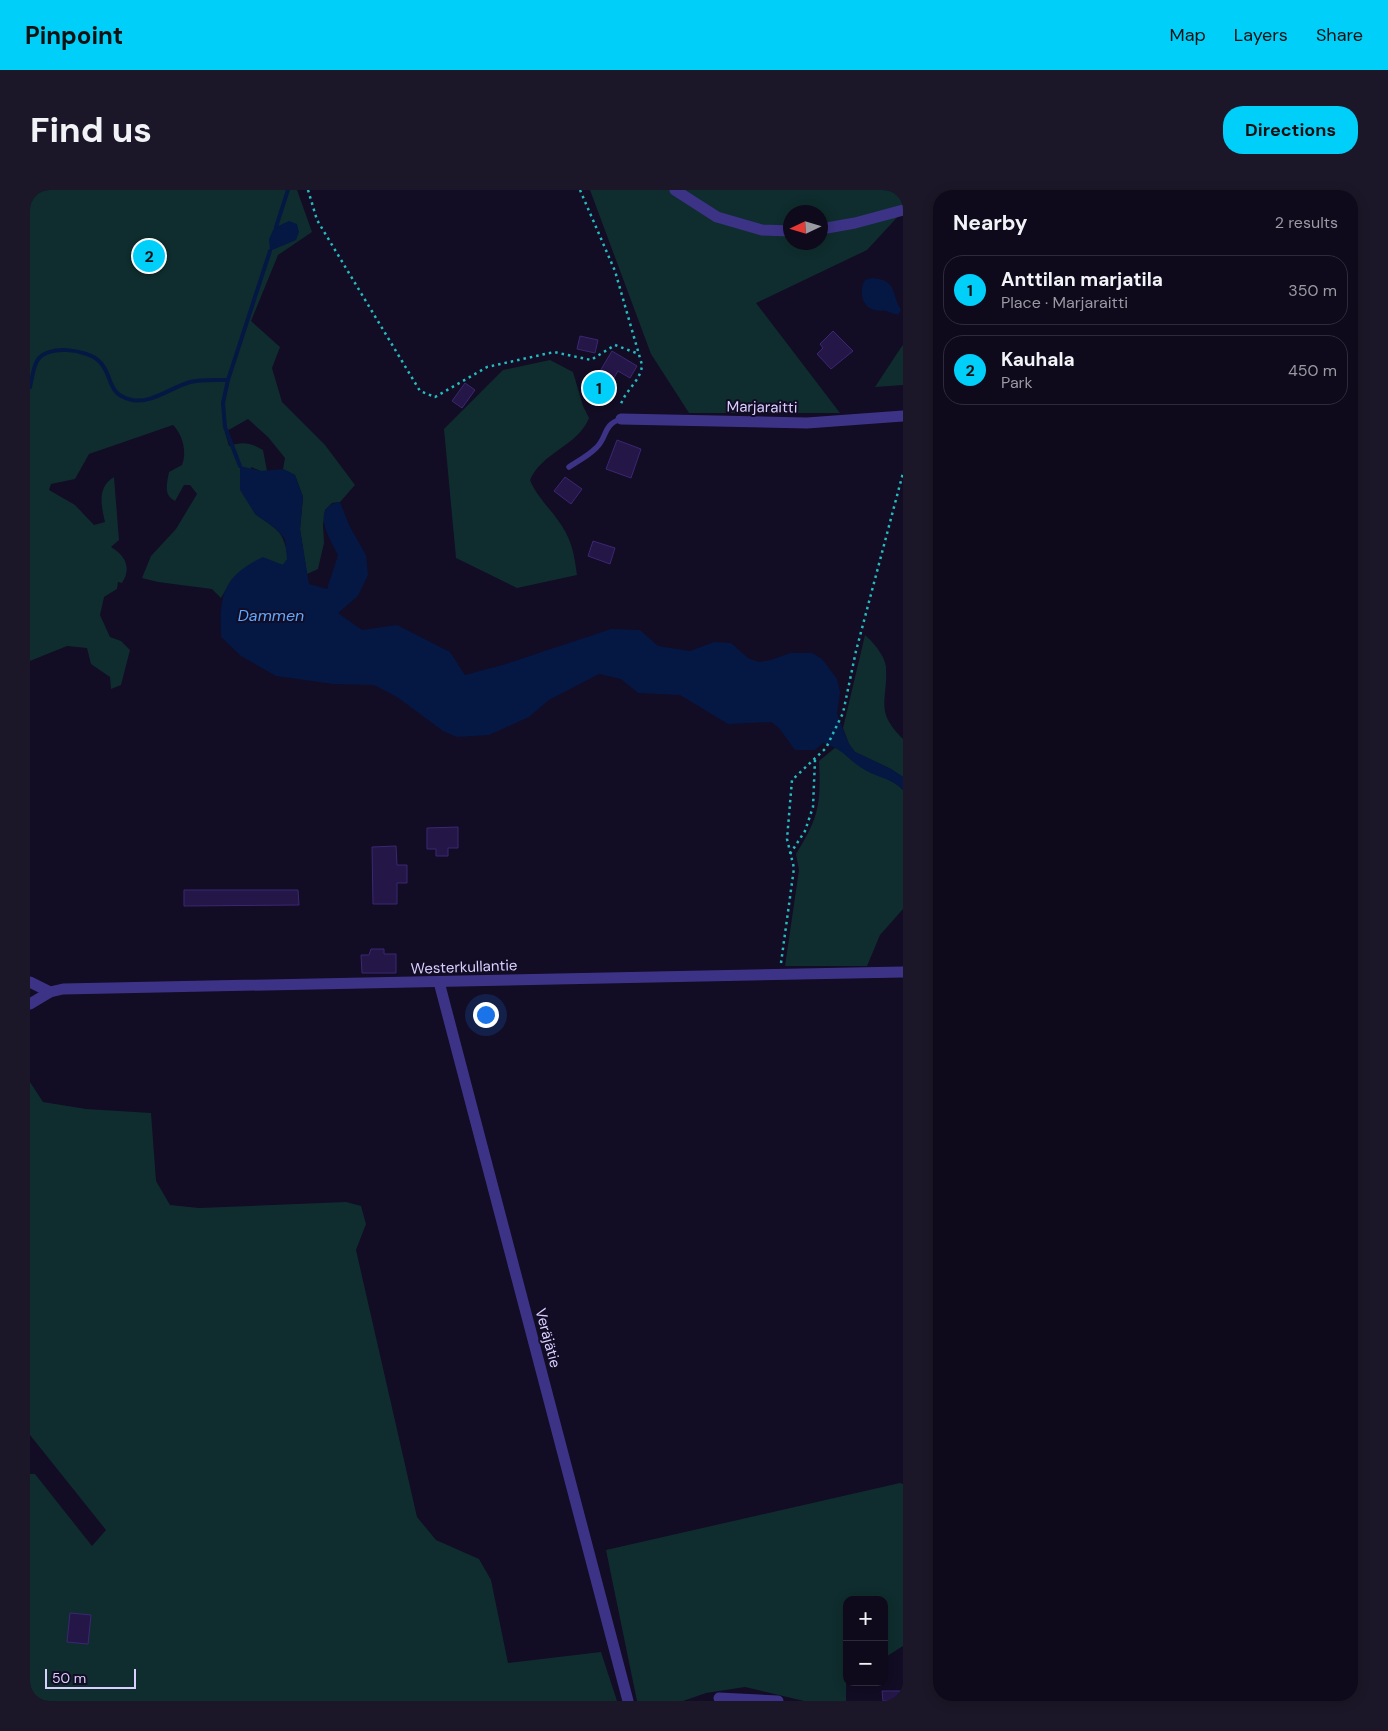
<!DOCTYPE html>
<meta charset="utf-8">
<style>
body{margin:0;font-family:"DM Sans",sans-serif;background:#1c1728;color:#f1f3f6}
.controls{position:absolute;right:15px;bottom:15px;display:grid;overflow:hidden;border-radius:10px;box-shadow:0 2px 12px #0003}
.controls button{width:45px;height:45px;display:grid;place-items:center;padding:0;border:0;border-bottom:1px solid #2e2a3a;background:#0e091b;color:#f1f3f6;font:25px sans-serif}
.compass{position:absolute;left:753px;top:15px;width:45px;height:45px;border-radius:50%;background:#0e091b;box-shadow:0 2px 12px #0003;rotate:266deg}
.scale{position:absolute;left:15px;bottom:12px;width:91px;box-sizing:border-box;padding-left:5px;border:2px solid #d8cfff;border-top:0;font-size:14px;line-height:18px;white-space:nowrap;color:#d8cfff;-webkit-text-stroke:4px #120c24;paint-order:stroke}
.you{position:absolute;left:455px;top:824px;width:18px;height:18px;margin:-12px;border:4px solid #fff;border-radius:50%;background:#1a73e8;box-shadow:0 0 0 8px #1a73e833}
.badge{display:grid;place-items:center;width:32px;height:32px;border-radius:50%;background:#00cffa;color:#111;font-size:16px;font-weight:700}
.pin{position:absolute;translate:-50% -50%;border:2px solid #fff;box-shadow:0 1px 5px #0006}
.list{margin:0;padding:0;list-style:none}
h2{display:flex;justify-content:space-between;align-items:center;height:65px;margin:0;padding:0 20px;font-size:21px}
h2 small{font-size:16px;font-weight:400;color:#9b9aa3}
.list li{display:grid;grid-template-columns:32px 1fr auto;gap:15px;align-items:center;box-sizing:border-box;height:70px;margin:0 10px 10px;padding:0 10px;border:1px solid #2e2a3a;border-radius:20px}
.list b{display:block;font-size:19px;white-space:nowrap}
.list p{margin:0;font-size:16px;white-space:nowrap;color:#9b9aa3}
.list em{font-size:16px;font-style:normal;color:#9b9aa3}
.map{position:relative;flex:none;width:873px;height:1511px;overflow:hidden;border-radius:20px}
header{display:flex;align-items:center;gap:30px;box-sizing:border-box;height:70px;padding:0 25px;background:#00cffa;color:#111}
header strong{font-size:24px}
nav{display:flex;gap:28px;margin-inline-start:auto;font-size:18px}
.intro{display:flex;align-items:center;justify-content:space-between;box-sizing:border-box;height:120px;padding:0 30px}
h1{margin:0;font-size:35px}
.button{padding:12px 22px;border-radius:20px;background:#00cffa;color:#111;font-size:18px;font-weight:700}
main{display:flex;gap:30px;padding:0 30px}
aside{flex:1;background:#0e091b;border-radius:20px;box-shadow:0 2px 12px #0003}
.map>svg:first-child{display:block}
.green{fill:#0f2d2e;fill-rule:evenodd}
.water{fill:#051844}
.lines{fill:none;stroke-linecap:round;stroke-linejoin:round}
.stream{stroke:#051844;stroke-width:4}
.building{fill:#241646;stroke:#3b2774}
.path{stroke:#24bcbe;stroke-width:2.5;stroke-dasharray:2.5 4;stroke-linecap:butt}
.service{stroke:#3c3387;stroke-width:5.5}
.minor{stroke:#3c3387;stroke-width:11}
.labels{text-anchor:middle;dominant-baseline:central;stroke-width:4;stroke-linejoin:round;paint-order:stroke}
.street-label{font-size:15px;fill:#d8cfff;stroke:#120c24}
.water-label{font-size:16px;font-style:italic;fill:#5da9ff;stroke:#120c24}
</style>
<header>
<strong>Pinpoint</strong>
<nav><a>Map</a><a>Layers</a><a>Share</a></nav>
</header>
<div class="intro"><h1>Find us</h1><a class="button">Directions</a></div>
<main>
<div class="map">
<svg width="873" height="1511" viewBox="0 0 873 1511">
<rect width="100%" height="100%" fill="#120c24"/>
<g class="green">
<path d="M0 0H267L282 42 248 65 221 131 250 157 242 178 252 212 295 255 325 295 310 312 302 313 295 320 293 335 294 353 288 379 277 384 270 339 273 307 265 285 253 279 255 268 238 247 218 229 195 242 199 256C213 251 221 253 233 260L237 281H231L221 277 225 324C248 340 254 341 258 369L253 375 249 374 202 389 191 408 182 399 128 392 112 388 121 366 146 339 167 304 160 295H154L145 311C133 305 137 294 139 282L152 275C157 262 153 245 143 235L59 264 45 289 21 294 19 300 45 315 64 335 75 332C71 315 67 297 84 287L89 350 81 357C95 365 102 378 92 393L88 392 87 399 74 407 70 425 80 447 91 451 100 460 91 495 81 499 80 487 61 474 57 458 37 456 0 471Z"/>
<path d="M560 0H873V21L837 60 726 113 810 223H659L621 164ZM761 22H791V52H761Z"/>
<polygon points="873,155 873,195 845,197 870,159"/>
<path d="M520 170 543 182 553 216 559 228C548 256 512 262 500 290 508 310 526 323 536 343 543 356 545 370 547 385L487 398 426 368 414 239 473 180Z"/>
<path d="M835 445C843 452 855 466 856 477 858 512 844 520 873 549V587L861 579 825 562 819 554 813 538Z"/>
<path d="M806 557C814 562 820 570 828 575 842 585 861 587 873 600V719L850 745 837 776H755L769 680 766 664C789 627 791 614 789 571Z"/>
<polygon points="0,892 13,912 56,919 121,923 126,991 140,1015 169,1018 316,1012 331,1016 336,1034 326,1060 387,1327 406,1350 449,1369 461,1390 478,1473 571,1462 587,1511 0,1511 0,1284 5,1284 62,1356 76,1340 0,1245"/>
<polygon points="870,1293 873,1294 873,1456 854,1468 854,1410 817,1410 816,1511 774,1511 715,1497 676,1503 653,1511 607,1511 576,1360"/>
</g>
<g class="water">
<polygon points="259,31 267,34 269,42 266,50 240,61 239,49 244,38"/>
<path d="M842 88C868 90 861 104 871 120L868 125C863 124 860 122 856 121 852 120 848 121 844 120 831 116 829 100 835 90Z"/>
<path d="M210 276 231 281 253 279 265 285 273 307 270 339 279 394 297 399 308 365C300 349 279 317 310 312L320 337 336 365 338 385 328 406 308 423 332 440 367 435 420 462 435 485 476 474 581 439 610 440 628 456 660 461 684 452 701 453 718 468 729 472 741 470 760 463H782L792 469 807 489 810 502 807 524 819 554 825 562 861 579 873 587V600C862 588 848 588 835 580 819 571 814 559 793 553L785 560H765L749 538 741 532 698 534 650 505 608 503 591 489 569 484 519 510 499 527 459 545 427 547 413 541 367 507 344 495 303 494 246 486 211 466 191 447C189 405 193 386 233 367L253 375 257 369 255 349 245 338 225 324 210 300Z"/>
</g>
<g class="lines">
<g class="stream">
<polyline points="246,37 258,0"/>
<path d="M0 197C2 189 3 178 7 171 16 154 57 159 69 171 84 185 75 204 102 210 121 214 142 197 160 192 171 189 186 190 198 190"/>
<polyline points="210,276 195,237 193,213 198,190 240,61"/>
</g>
</g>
<g class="building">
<polygon points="803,141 823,161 801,179 787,164 793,158 790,154"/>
<polygon points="550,146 568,150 565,163 547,159"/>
<polygon points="582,161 607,176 600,188 588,181 567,216 554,208"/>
<polygon points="435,193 445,200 432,218 422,211"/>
<polygon points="587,250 611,259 601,288 576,279"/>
<polygon points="535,287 552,299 541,314 524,301"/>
<polygon points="563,351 585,358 580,374 558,366"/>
<polygon points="428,637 428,658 418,658 418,666 406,666 406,659 397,659 397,638"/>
<polygon points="366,656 367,675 377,675 377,693 367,693 367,714 343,714 342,657"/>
<polygon points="154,700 268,700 269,715 154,716"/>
<polygon points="341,759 354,759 354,764 366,764 366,783 332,783 331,765 339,765"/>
<polygon points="40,1423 61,1425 58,1454 37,1452"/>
<polygon points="852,1501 873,1501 873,1511 853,1511"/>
</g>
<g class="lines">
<g class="path">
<polyline points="278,0 287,30 390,201 405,207 457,177 524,162 561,170 585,155 609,164"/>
<path d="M550 0 585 81 612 175C611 191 594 201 590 217"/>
<polyline points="760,664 775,641 783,617 785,570"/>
<polyline points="751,773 764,678 757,649 762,590 796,558 813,523 826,461 873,283"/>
</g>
<path class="service" d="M539 277C548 271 558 266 566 258 578 247 572 235 591 229"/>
<g class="minor">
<polyline points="645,0 687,27 732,40 761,41"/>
<polyline points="791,39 825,33 873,20"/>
<polyline points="591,229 777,233 873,226"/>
<polyline points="0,792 20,802"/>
<polyline points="409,792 598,1511"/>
<polyline points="0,814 20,802 33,799 873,782"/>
<polyline points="689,1508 748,1511"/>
</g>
</g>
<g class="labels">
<g class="street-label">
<text transform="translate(732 217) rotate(1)">Marjaraitti</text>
<text transform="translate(434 777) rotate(-2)">Westerkullantie</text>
<text transform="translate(518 1148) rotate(75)">Veräjätie</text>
</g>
<g class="water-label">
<text x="241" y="425">Dammen</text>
</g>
</g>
</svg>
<div class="controls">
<button>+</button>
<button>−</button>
</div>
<svg class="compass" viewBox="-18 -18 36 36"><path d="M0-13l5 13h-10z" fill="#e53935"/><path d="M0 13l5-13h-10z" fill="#9b9aa3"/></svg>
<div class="scale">50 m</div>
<div class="you"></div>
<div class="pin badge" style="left:569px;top:198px">1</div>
<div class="pin badge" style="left:119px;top:66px">2</div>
</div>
<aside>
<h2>Nearby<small>2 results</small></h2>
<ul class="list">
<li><span class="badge">1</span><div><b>Anttilan marjatila</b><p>Place · Marjaraitti</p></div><em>350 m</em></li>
<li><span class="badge">2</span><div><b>Kauhala</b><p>Park</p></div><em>450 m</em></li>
</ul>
</aside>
</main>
